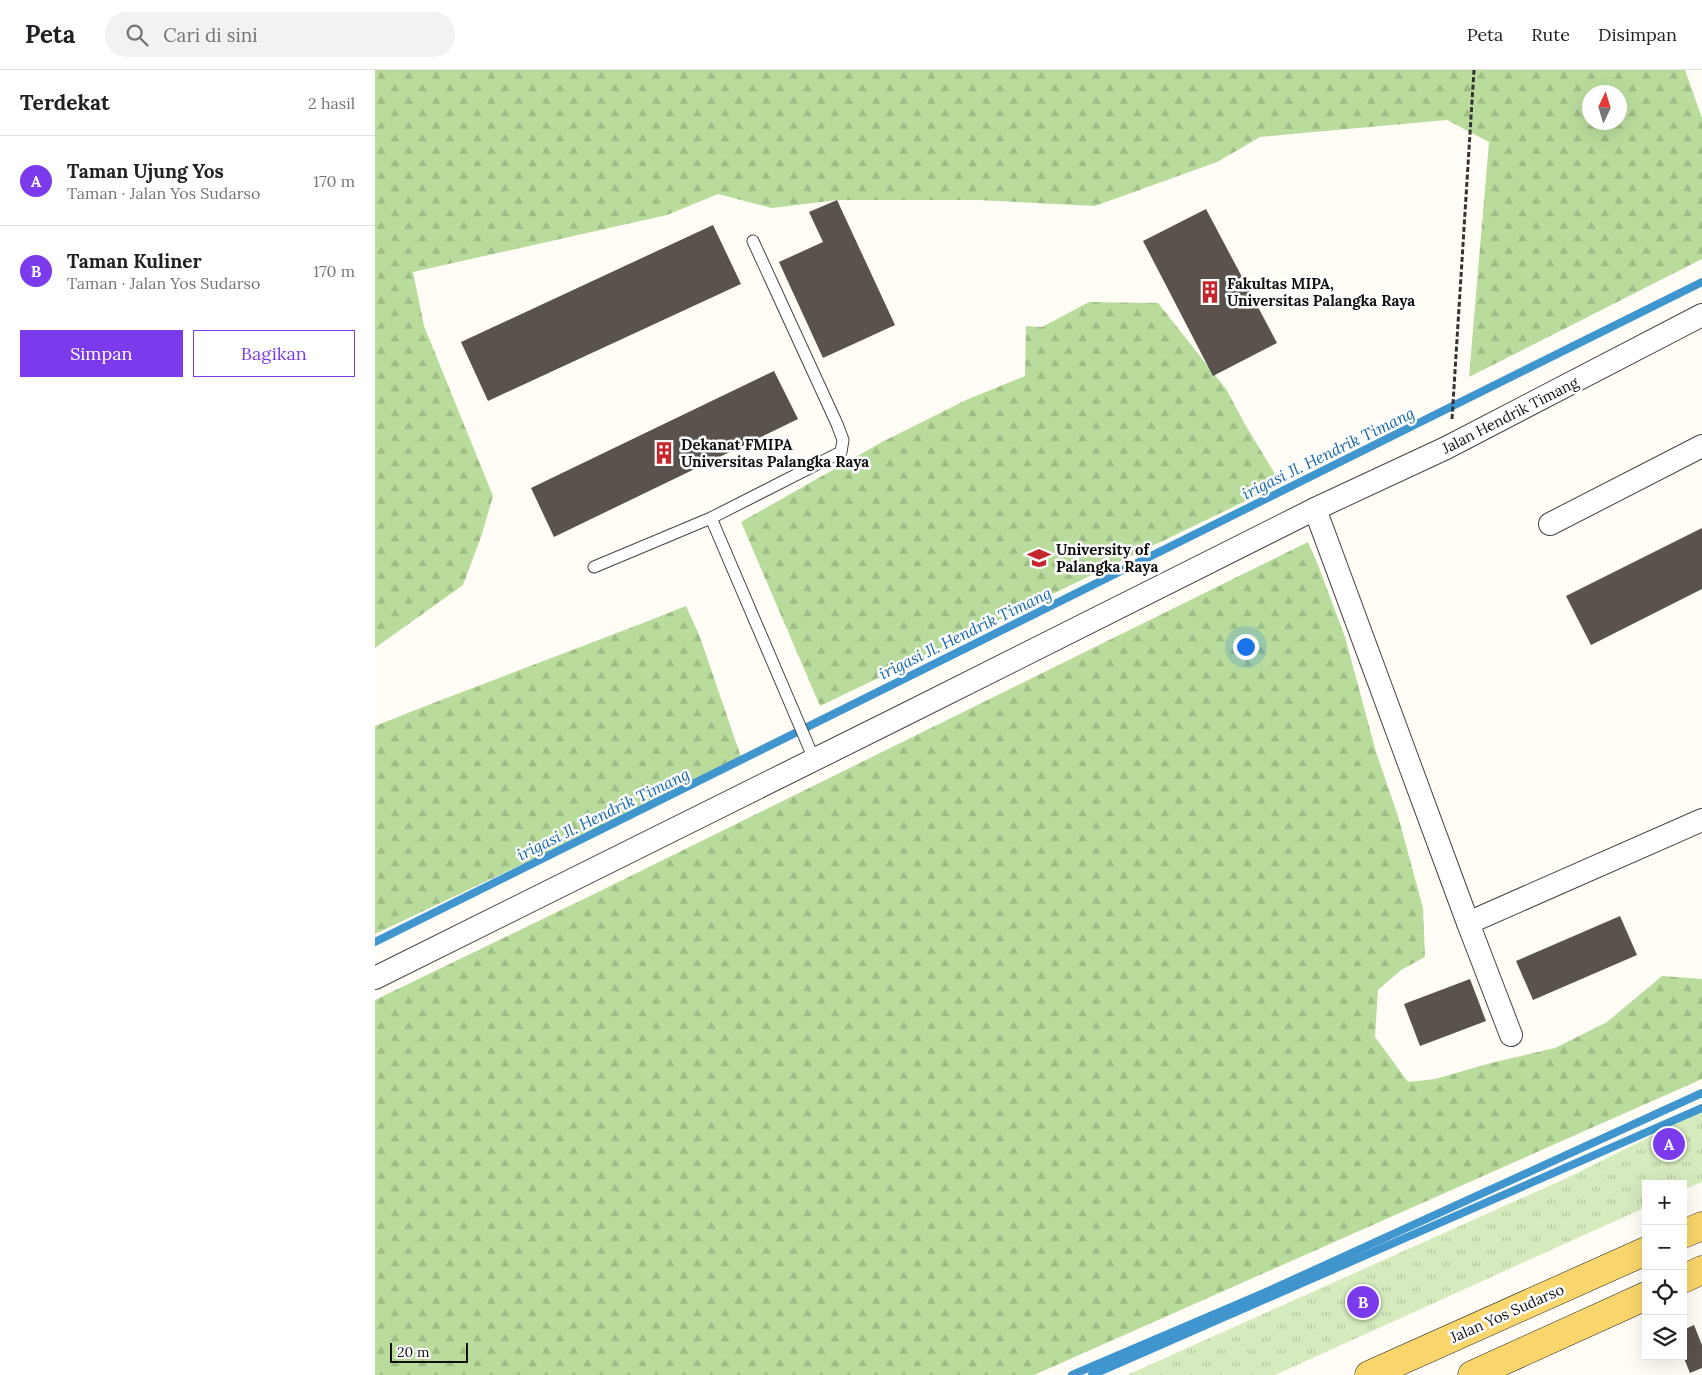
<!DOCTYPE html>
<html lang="id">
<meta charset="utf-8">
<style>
body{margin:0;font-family:Lora,serif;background:#f2f2f2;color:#202124}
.controls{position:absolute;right:15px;bottom:15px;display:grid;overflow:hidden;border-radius:0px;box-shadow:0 5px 20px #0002}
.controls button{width:45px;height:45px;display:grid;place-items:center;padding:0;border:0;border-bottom:1px solid #e0e0e0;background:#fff;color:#202124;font:25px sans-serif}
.compass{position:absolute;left:1207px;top:15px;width:45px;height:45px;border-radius:50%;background:#fff;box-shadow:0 5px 20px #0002;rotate:4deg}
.scale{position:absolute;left:15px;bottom:12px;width:78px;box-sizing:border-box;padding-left:5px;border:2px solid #111;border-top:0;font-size:14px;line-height:18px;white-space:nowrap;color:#111;-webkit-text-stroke:4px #fff;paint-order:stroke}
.you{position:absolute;left:870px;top:576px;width:18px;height:18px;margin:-12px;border:4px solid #fff;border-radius:50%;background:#1a73e8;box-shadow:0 0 0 8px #1a73e833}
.badge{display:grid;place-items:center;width:32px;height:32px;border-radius:50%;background:#7c3aed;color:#fff;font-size:16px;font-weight:700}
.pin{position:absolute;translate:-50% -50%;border:2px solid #fff;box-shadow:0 1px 5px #0006}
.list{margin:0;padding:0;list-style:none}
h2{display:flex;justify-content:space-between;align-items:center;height:65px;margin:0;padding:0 20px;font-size:21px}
h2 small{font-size:16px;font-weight:400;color:#757577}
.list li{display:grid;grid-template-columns:32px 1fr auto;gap:15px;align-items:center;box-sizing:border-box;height:90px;padding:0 20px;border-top:1px solid #e0e0e0}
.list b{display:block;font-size:19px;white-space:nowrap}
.list p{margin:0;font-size:16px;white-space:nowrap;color:#757577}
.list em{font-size:16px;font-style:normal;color:#757577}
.actions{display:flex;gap:10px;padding:15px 20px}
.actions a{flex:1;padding:11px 0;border:1px solid #7c3aed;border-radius:0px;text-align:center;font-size:18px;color:#7c3aed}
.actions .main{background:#7c3aed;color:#fff}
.icon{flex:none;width:28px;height:28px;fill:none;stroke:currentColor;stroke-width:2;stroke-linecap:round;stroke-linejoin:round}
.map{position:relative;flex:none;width:1327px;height:1305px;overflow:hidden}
header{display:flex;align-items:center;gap:30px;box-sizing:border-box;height:70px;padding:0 25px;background:#fff;border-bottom:1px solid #e0e0e0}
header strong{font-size:24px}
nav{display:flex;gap:28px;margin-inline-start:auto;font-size:18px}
.search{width:350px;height:45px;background:#f2f2f2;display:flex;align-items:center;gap:12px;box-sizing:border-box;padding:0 18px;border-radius:28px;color:#757577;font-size:19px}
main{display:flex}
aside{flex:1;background:#fff}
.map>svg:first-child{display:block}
.forest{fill:url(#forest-firs);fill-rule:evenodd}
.park{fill:url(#park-tufts)}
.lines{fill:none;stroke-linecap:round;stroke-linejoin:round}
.stream{stroke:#3f96cf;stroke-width:8}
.building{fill:#5a524d}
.lane-casing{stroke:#444;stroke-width:13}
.street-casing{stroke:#444;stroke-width:24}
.primary-casing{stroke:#222;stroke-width:29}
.path{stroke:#333;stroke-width:3;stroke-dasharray:5 2.5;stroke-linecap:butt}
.lane{stroke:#fff;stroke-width:11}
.street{stroke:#fff;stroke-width:22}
.primary{stroke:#f9d66b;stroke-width:28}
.labels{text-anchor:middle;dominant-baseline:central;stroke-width:5;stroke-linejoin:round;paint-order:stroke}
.poi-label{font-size:15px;font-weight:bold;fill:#111;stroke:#fff;text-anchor:start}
.street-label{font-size:15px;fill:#111;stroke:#fff}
.water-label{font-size:16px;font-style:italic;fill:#1768a6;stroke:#fff}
</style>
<header>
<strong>Peta</strong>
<div class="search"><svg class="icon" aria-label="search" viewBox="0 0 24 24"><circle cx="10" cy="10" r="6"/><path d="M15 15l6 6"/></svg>Cari di sini</div>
<nav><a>Peta</a><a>Rute</a><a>Disimpan</a></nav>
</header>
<main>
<aside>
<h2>Terdekat<small>2 hasil</small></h2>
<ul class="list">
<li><span class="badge">A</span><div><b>Taman Ujung Yos</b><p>Taman · Jalan Yos Sudarso</p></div><em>170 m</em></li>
<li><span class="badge">B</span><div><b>Taman Kuliner</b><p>Taman · Jalan Yos Sudarso</p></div><em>170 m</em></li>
</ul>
<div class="actions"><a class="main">Simpan</a><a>Bagikan</a></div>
</aside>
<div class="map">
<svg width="1327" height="1305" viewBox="0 0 1327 1305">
<defs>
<pattern id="forest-firs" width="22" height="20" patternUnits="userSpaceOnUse" patternTransform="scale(1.25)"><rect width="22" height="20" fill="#b9dc9c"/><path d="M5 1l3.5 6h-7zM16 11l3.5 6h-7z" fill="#9ebc85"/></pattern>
<pattern id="park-tufts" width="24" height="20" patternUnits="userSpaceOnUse" patternTransform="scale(1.25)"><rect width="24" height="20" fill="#d5ebbd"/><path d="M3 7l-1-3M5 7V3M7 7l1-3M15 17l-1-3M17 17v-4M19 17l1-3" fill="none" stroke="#b6c8a1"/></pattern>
</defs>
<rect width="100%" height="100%" fill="#fffdf5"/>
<g class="forest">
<path d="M0 0H1310L1327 48V189L1094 307 1114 72 1072 50 885 67 842 92 720 136 603 130H462L397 138 343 124 292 145 38 202 49 256 118 426 106 467 88 515 0 578ZM1244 22V52H1214V22Z"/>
<polygon points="714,232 783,233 851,319 871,356 906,414 445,636 366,452 507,372 591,330 650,306 651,256 667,257"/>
<polygon points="933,472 943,495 970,567 1001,682 1023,746 1048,838 1050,887 1026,900 1003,920 1000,967 1033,1012 1060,1009 1116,993 1180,978 1232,952 1287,906 1327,909 1327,1009 659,1305 0,1305 0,930 213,827"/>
<path d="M311 536 325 567 367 690 0 864V656C103 615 208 577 311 536Z"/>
</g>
<polygon class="park" points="1327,1041 1327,1112 1308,1120 1308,1114 1271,1114 1271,1137 900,1305 752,1305 1194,1107"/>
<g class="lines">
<g class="stream">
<polyline points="0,872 1327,212"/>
<polyline points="697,1305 889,1223 1327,1023"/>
<polyline points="717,1305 1327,1038"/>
</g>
</g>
<g class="building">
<polygon points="462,130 520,255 448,288 404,192 448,172 434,142"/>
<polygon points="831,139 902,273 838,306 768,171"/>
<polygon points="338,155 366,214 113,331 86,272"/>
<polygon points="399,301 423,349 179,467 156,418"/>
<polygon points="1327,458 1327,519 1216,575 1191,526"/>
<polygon points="1245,846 1262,885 1158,930 1141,891"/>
<polygon points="1095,909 1111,951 1045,976 1029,934"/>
<polygon points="1319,1255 1327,1275 1327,1298 1315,1303 1308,1286 1308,1260"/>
</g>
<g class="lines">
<defs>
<g id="lane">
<polyline points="336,448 439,689"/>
<polyline points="219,497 336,448 466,382 468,370 462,354 378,171"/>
</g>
<g id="street">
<polyline points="940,439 1093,853 1327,750"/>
<polyline points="1175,454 1327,376"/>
<polyline points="1093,853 1136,965"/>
<polyline points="0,908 533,643 940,439 1071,378 1327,245"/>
</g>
<g id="primary">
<polyline points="1308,1164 1327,1156"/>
<polyline points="1308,1209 1327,1200"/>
<polyline points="994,1305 1271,1181"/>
<polyline points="1097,1305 1271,1226"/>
</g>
</defs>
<use href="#lane" class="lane-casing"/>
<use href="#street" class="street-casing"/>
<use href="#primary" class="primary-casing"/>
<polyline class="path" points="1077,349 1099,0"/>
<use href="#lane" class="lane"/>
<use href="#street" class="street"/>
<use href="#primary" class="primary"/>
</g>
<defs>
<symbol id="building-bare" viewBox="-9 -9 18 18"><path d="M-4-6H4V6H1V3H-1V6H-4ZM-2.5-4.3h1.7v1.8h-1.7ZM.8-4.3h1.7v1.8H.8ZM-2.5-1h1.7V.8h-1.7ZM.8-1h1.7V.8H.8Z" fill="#c4262e" stroke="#fff" stroke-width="2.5" paint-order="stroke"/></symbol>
<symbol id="university-bare" viewBox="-9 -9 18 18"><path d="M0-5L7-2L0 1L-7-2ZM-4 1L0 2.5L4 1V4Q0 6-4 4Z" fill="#c4262e" stroke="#fff" stroke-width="2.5" paint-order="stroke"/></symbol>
</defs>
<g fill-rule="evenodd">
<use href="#building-bare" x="819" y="206" width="32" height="32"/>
<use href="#building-bare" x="273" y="367" width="32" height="32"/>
<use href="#university-bare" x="648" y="472" width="32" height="32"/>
</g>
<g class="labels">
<g class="poi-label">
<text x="852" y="213">Fakultas MIPA,<tspan x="852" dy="17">Universitas Palangka Raya</tspan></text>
<text x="306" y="374">Dekanat FMIPA<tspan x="306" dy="17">Universitas Palangka Raya</tspan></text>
<text x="681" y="479">University of<tspan x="681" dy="17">Palangka Raya</tspan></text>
</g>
<g class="street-label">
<text transform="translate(1135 345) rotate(-27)">Jalan Hendrik Timang</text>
<text transform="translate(1132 1243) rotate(-24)">Jalan Yos Sudarso</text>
</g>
<g class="water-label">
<text transform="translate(953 383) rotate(-26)">irigasi Jl. Hendrik Timang</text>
<text transform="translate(590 563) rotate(-26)">irigasi Jl. Hendrik Timang</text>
<text transform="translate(228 744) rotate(-26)">irigasi Jl. Hendrik Timang</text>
</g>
</g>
</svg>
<div class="controls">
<button>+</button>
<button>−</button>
<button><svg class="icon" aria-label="locate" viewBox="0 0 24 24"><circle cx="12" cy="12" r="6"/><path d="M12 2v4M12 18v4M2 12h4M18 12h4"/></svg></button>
<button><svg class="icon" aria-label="layers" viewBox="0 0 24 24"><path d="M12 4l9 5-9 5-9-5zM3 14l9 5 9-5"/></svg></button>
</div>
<svg class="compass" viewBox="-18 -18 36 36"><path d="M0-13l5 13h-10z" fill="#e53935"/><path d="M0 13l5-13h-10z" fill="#757577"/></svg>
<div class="scale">20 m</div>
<div class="you"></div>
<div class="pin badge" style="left:1294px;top:1074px">A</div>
<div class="pin badge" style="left:988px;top:1232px">B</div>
</div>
</main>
